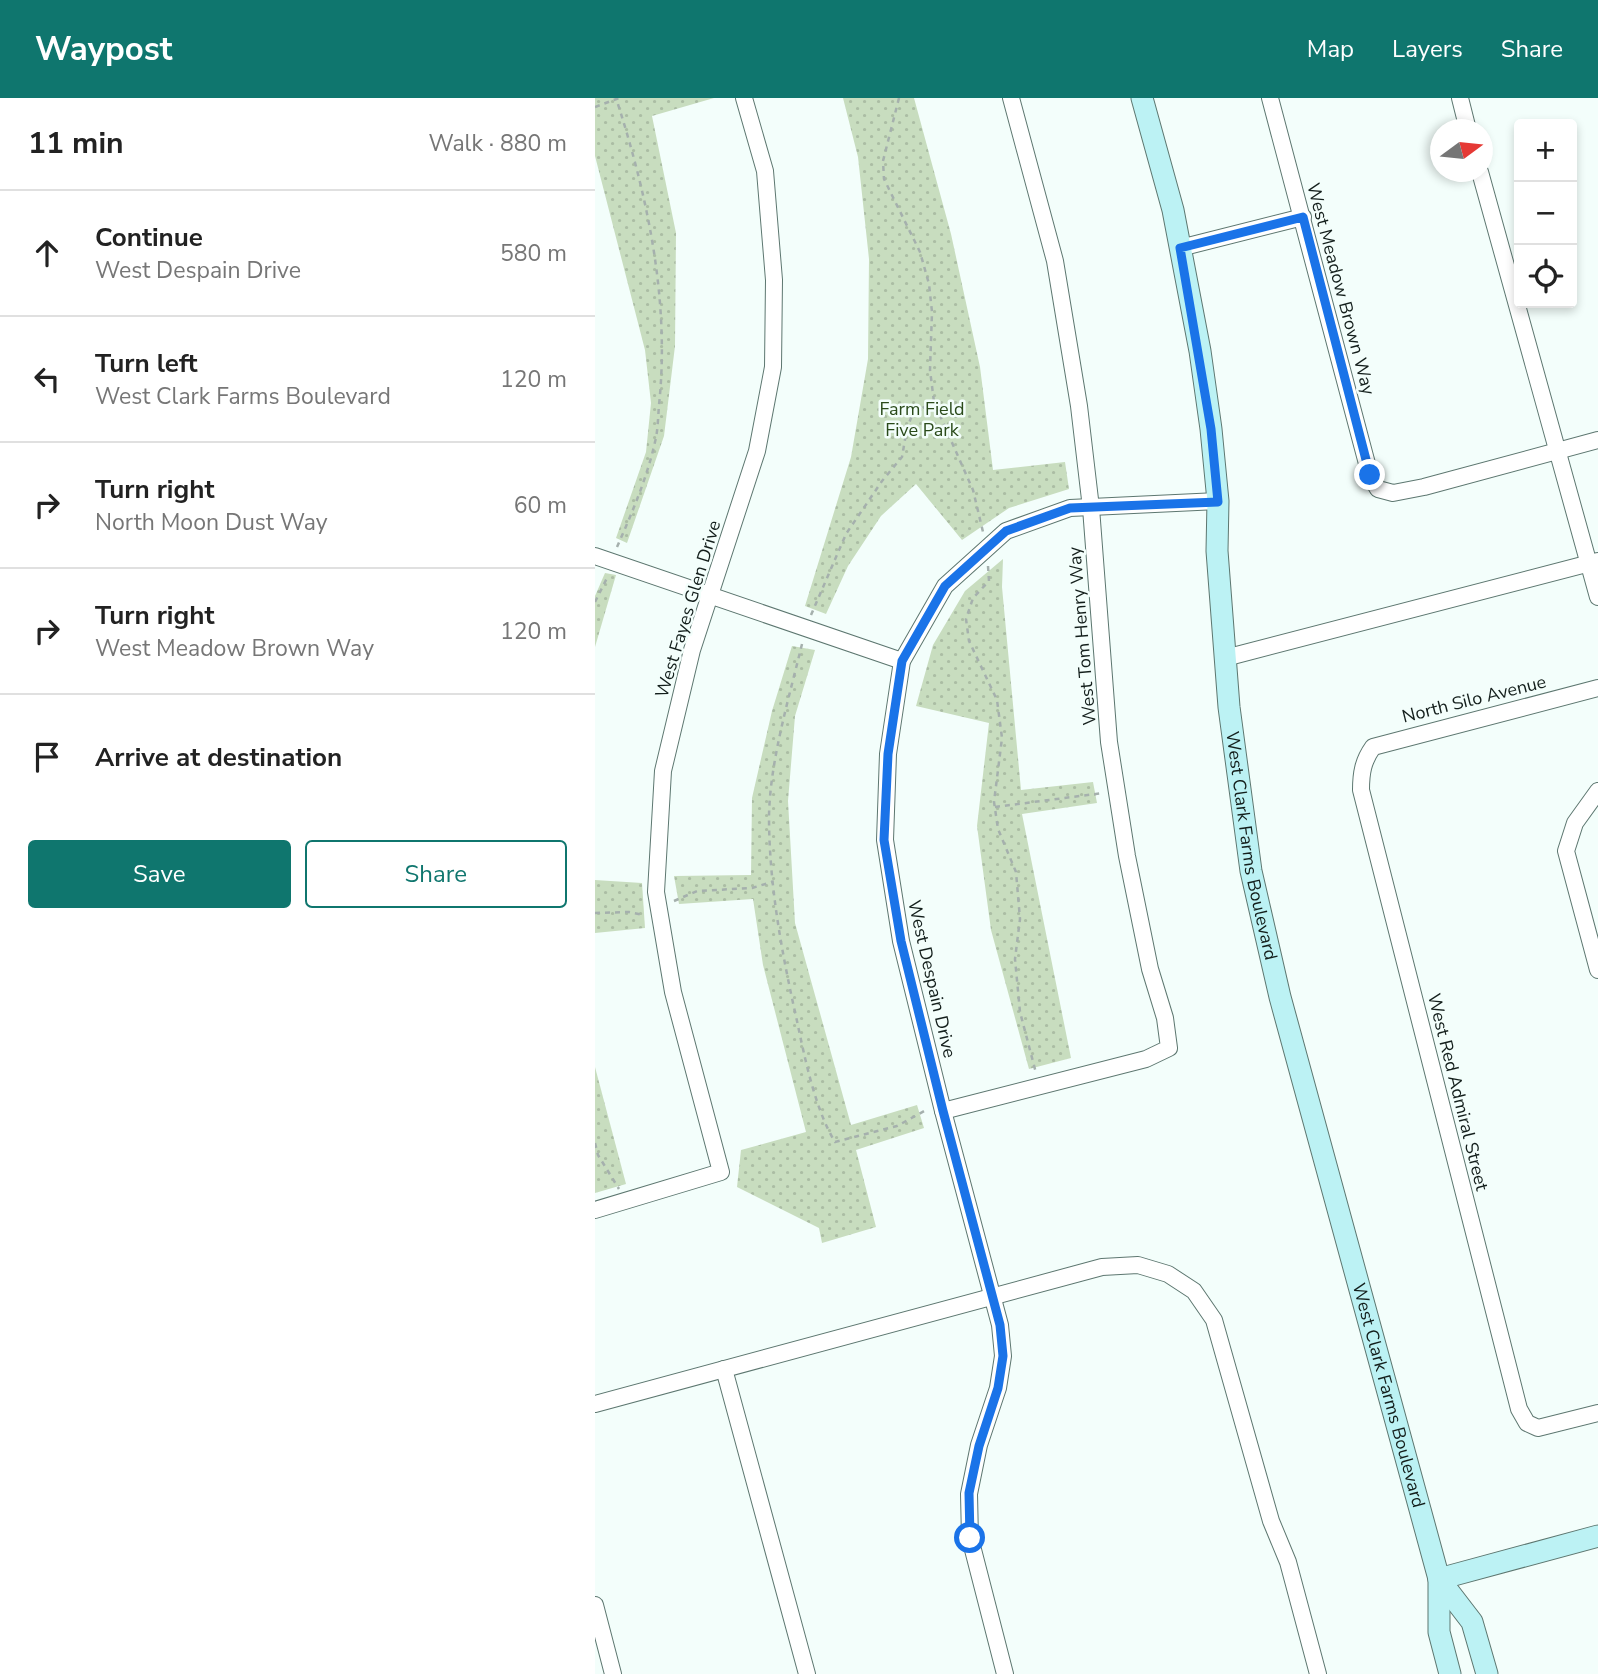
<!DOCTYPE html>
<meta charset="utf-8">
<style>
body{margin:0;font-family:"Nunito Sans",sans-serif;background:#f6f6f6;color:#222}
.controls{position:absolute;right:21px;top:21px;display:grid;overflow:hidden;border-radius:7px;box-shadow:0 4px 10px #0003}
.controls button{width:63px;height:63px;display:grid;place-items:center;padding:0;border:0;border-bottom:2px solid #e0e0e0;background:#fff;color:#222;font:35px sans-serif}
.compass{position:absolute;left:835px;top:21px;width:63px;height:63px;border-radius:50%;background:#fff;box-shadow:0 4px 10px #0003;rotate:75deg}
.stop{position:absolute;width:21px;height:21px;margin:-16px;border:5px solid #1a73e8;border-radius:50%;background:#fff}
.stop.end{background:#1a73e8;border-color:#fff;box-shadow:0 2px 7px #0008}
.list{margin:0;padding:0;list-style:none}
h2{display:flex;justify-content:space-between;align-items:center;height:91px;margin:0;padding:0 28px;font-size:30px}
h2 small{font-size:23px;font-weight:400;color:#767676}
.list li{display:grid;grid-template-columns:46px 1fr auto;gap:21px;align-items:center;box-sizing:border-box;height:126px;padding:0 28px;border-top:2px solid #e0e0e0}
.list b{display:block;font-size:26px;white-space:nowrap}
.list p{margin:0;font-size:23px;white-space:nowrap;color:#767676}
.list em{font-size:23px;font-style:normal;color:#767676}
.actions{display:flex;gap:14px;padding:21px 28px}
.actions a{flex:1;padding:16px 0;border:2px solid #0f766e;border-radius:7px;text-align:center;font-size:24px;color:#0f766e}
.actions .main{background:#0f766e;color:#fff}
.icon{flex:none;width:38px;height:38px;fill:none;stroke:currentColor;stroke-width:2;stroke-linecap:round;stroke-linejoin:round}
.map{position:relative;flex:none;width:1003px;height:1576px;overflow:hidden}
header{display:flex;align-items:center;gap:42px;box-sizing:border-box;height:98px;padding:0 35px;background:#0f766e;color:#fff}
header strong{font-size:33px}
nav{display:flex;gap:38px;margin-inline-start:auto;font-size:24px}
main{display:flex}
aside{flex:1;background:#fff}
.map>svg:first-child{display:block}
.grass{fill:url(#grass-dots)}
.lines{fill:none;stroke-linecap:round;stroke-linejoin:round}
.street-casing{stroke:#5d7770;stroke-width:18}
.secondary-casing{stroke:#5d7770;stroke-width:23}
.path{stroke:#a5b0ad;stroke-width:2.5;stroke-dasharray:5 5;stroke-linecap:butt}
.street{stroke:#fff;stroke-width:16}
.secondary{stroke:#bcf2f4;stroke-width:21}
.route{stroke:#1a73e8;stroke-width:9}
.labels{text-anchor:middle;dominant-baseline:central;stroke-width:5;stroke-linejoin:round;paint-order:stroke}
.street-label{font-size:18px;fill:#131e1b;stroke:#f3fefb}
.park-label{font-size:18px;fill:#2a4a1a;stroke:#f3fefb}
</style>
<header>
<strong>Waypost</strong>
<nav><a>Map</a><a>Layers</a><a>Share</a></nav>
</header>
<main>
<aside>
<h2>11 min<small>Walk · 880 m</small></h2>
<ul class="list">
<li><svg class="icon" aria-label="ahead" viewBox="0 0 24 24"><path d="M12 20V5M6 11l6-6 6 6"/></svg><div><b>Continue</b><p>West Despain Drive</p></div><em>580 m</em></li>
<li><svg class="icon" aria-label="left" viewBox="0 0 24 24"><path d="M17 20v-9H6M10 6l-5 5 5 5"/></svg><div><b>Turn left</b><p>West Clark Farms Boulevard</p></div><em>120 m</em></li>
<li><svg class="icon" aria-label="right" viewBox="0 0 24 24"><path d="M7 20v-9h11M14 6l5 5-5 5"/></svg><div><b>Turn right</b><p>North Moon Dust Way</p></div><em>60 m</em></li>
<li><svg class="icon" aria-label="right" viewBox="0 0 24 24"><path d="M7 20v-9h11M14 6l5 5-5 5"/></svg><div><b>Turn right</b><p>West Meadow Brown Way</p></div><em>120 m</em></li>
<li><svg class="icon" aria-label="arrive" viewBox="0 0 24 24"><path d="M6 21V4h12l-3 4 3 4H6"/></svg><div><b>Arrive at destination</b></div></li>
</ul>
<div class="actions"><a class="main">Save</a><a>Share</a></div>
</aside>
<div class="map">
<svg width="1003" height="1576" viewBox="0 0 1003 1576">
<defs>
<pattern id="grass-dots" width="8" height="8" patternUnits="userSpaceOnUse" patternTransform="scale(1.75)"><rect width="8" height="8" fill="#c8ddbf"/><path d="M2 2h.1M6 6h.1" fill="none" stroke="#abbda4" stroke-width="1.8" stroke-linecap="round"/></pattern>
</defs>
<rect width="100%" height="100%" fill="#f3fefb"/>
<g class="grass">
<polygon points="0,0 119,0 57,18 81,135 80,248 69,338 32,445 21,440 51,354 56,305 50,252 0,58"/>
<polygon points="248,0 319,0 356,136 385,269 398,372 470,364 474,391 414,410 367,442 321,386 286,418 253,468 231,516 210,508 256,359 273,261 274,161 263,59"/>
<polygon points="408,461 407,489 426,692 498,684 502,705 427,716 476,960 434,971 396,832 382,728 394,625 321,608 338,547 370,493"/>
<polygon points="10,475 21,477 0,549 0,498"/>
<polygon points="197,548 220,552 200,618 193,703 200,825 256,1027 322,1007 329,1030 261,1052 281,1129 227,1145 224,1130 142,1089 146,1052 211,1034 168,867 158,801 84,806 79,778 156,777 157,700 177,613"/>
<polygon points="0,782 47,785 50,830 0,835"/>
<polygon points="0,969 31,1086 0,1095"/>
</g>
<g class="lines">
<defs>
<g id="street">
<polyline points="675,0 775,377 783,391 798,395 829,389 1003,342"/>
<polyline points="865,0 873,32"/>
<polyline points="885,74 1003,499"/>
<polyline points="585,150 708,119"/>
<polyline points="0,458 307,563"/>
<polyline points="630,560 1003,463"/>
<path d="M1003 590 778 649C768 663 766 675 766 692L924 1311 932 1325 943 1330 1003 1315"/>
<polyline points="1003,693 980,725 971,753 1003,872"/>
<polyline points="348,1013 551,961 574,950 570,920 555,871 532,758 514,644 496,410 484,308 460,163 416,0"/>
<polyline points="0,1112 126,1074 78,894 61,794 68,673 97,552 162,353 178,269 179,182 170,73 149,0"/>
<polyline points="129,1271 212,1576"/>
<polyline points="0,1306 507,1169 543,1167 573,1176 599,1193 619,1222 676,1423 693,1464 723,1576"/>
<polyline points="0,1507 18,1576"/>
<polyline points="410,1576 375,1440 374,1396 384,1347 403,1290 408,1258 405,1227 348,1013 306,843 290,742 293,656 307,563 350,488 411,433 475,410 623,403"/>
</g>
<g id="secondary">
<path id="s1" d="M547 0 578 112 605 253 616 331 623 403 622 453 634 609 656 773 685 899 844 1481V1534L855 1576"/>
<polyline points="844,1481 1003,1438"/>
<polyline points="844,1481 877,1524 892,1576"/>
</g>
</defs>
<use href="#street" class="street-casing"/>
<use href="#secondary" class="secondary-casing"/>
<g class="path">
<polyline points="304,0 288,63 289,81 325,154 334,186 337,214 335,272 339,304 378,392 388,434"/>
<polyline points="0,9 24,0"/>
<path d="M22 449C37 415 52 380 60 344 63 332 63 319 64 307 75 204 53 100 22 3"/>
<polyline points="393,468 394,483 378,500 371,521 374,543 402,602 407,640 399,704 403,731 421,774 425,821 420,861 425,914 441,975"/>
<polyline points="0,504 13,478"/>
<polyline points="216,517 251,436 287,383 307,359 312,330 318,315 339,304"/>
<path d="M207 546C194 600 175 663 174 718 174 787 187 856 202 923 210 961 220 1011 240 1044L302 1028 333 1011"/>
<polyline points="400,709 508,695"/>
<polyline points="79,803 102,793 157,790 177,784"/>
<polyline points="0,815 34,814 49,817"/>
<polyline points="0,1045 3,1057 24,1091"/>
</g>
<use href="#street" class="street"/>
<use href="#secondary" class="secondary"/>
</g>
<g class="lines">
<polyline class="route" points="375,1440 374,1395 384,1348 403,1290 408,1258 405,1227 348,1013 306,843 289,742 293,656 307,563 350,488 411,433 475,410 623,404 616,331 585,150 708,119 775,377"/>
</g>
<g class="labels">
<g class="street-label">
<text transform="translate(746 191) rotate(75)">West Meadow Brown Way</text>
<text transform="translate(93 511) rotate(-73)">West Fayes Glen Drive</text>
<text transform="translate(487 538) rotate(-95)">West Tom Henry Way</text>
<text transform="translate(879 601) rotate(-14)">North Silo Avenue</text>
<text stroke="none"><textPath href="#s1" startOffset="758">West Clark Farms Boulevard</textPath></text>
<text transform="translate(337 881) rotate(77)">West Despain Drive</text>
<text transform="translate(863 994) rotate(76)">West Red Admiral Street</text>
<text stroke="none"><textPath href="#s1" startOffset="1325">West Clark Farms Boulevard</textPath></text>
</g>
<g class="park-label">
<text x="327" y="311">Farm Field<tspan x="327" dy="21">Five Park</tspan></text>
</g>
</g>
</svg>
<div class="controls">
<button>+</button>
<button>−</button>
<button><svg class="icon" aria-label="locate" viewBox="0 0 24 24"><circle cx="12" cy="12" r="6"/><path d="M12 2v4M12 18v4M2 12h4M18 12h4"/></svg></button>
</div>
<svg class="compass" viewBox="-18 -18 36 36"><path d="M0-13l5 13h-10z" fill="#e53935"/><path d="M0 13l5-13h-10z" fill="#767676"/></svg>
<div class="stop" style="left:375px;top:1440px"></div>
<div class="stop end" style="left:775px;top:377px"></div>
</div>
</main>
